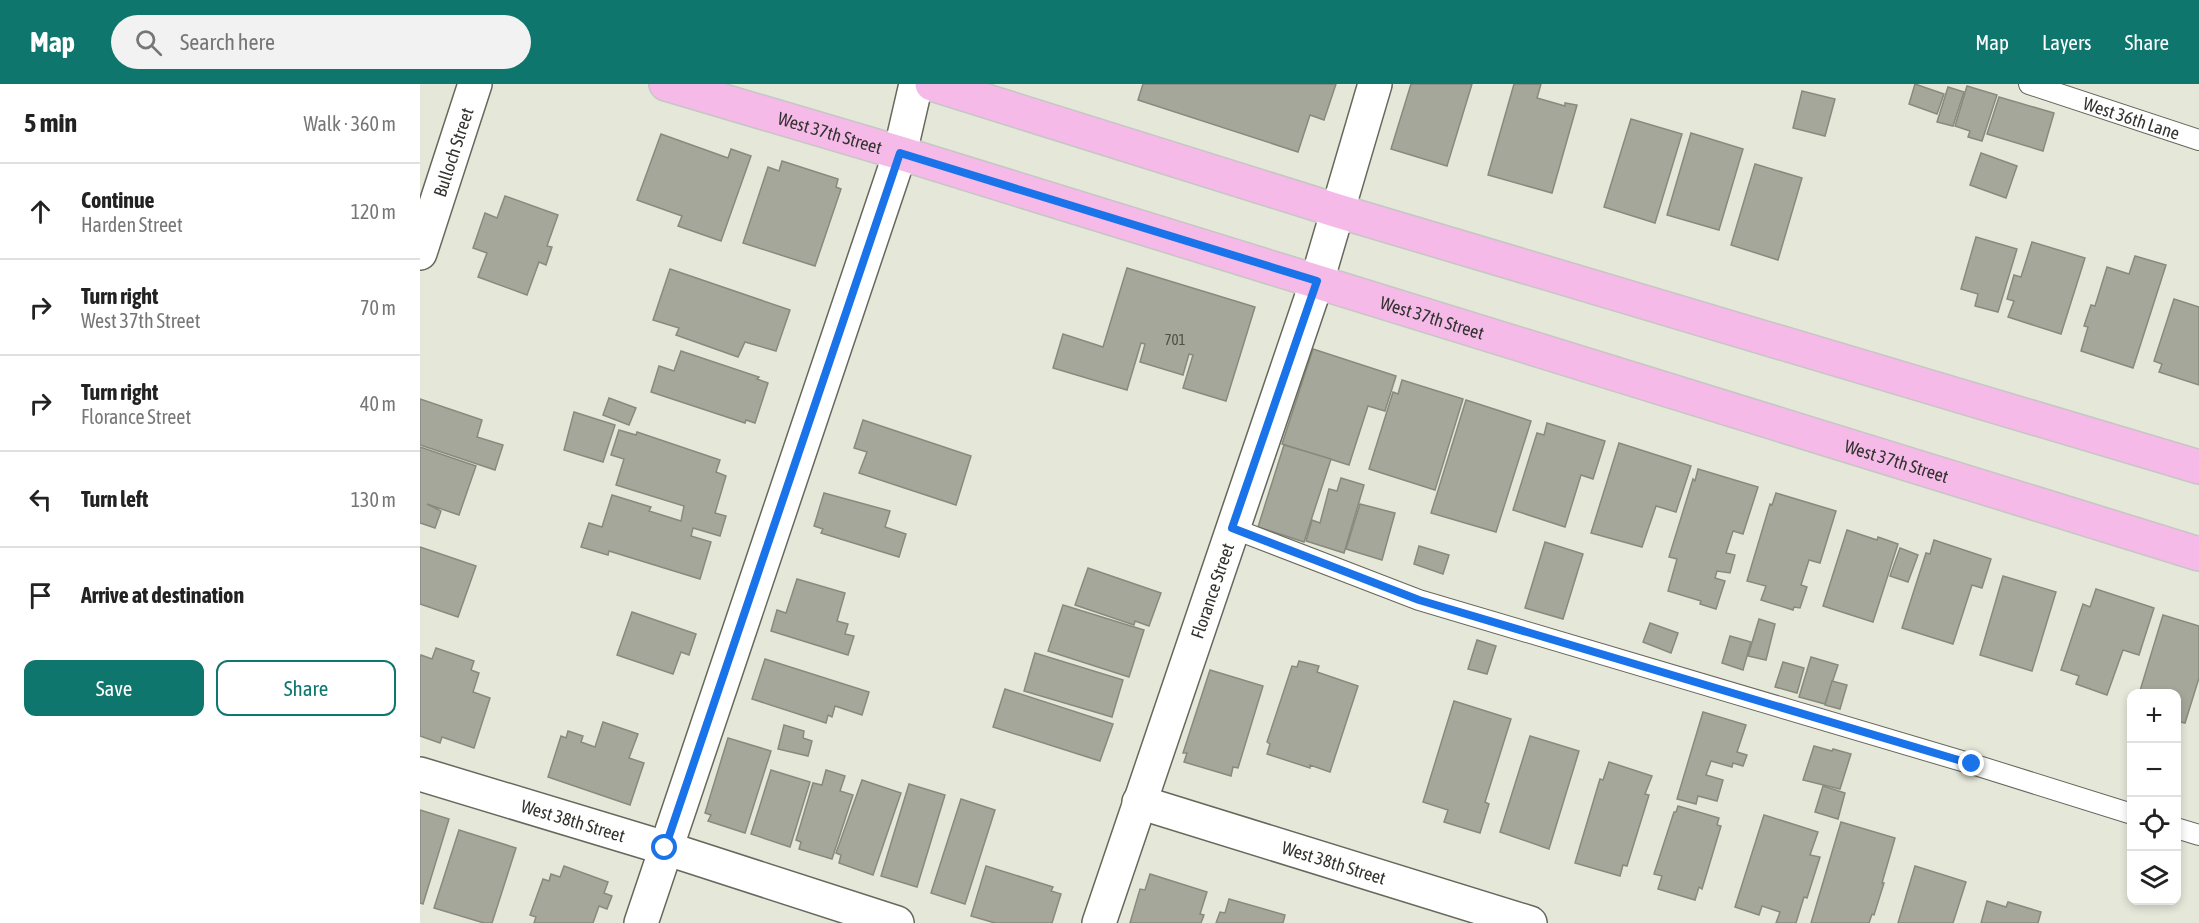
<!DOCTYPE html>
<meta charset="utf-8">
<style>
body{margin:0;font-family:"Asap Condensed",sans-serif;background:#f2f2f2;color:#222}
.controls{position:absolute;right:18px;bottom:18px;display:grid;overflow:hidden;border-radius:12px;box-shadow:0 3px 9px #0003}
.controls button{width:54px;height:54px;display:grid;place-items:center;padding:0;border:0;border-bottom:2px solid #e0e0e0;background:#fff;color:#222;font:30px sans-serif}
.stop{position:absolute;width:18px;height:18px;margin:-14px;border:4px solid #1a73e8;border-radius:50%;background:#fff}
.stop.end{background:#1a73e8;border-color:#fff;box-shadow:0 2px 6px #0008}
.list{margin:0;padding:0;list-style:none}
h2{display:flex;justify-content:space-between;align-items:center;height:78px;margin:0;padding:0 24px;font-size:26px}
h2 small{font-size:20px;font-weight:400;color:#767676}
.list li{display:grid;grid-template-columns:39px 1fr auto;gap:18px;align-items:center;box-sizing:border-box;height:96px;padding:0 24px;border-top:2px solid #e0e0e0}
.list b{display:block;font-size:22px;white-space:nowrap}
.list p{margin:0;font-size:20px;white-space:nowrap;color:#767676}
.list em{font-size:20px;font-style:normal;color:#767676}
.actions{display:flex;gap:12px;padding:18px 24px}
.actions a{flex:1;padding:14px 0;border:2px solid #0f766e;border-radius:12px;text-align:center;font-size:21px;color:#0f766e}
.actions .main{background:#0f766e;color:#fff}
.icon{flex:none;width:33px;height:33px;fill:none;stroke:currentColor;stroke-width:2;stroke-linecap:round;stroke-linejoin:round}
.map{position:relative;flex:none;width:1779px;height:839px;overflow:hidden}
header{display:flex;align-items:center;gap:36px;box-sizing:border-box;height:84px;padding:0 30px;background:#0f766e;color:#fff}
header strong{font-size:28px}
nav{display:flex;gap:33px;margin-inline-start:auto;font-size:21px}
.search{width:420px;height:54px;background:#f2f2f2;display:flex;align-items:center;gap:15px;box-sizing:border-box;padding:0 21px;border-radius:33px;color:#767676;font-size:22px}
main{display:flex}
aside{flex:1;background:#fff}
.map>svg:first-child{display:block}
.building{fill:#a5a79a;stroke:#898a7d;stroke-width:1.5}
.lines{fill:none;stroke-linecap:round;stroke-linejoin:round}
.lane-casing{stroke:#66685b;stroke-width:22}
.street-casing{stroke:#66685b;stroke-width:36}
.primary-casing{stroke:#c6c6c4;stroke-width:36}
.lane{stroke:#fff;stroke-width:20}
.street{stroke:#fff;stroke-width:33}
.primary{stroke:#f6bae8;stroke-width:33}
.route{stroke:#1a73e8;stroke-width:8}
.labels{text-anchor:middle;dominant-baseline:central;stroke-width:6;stroke-linejoin:round;paint-order:stroke}
.number-label{font-size:15px;fill:#4f5049}
.street-label{font-size:18px;fill:#32332e;stroke:#fff}
</style>
<header>
<strong>Map</strong>
<div class="search"><svg class="icon" aria-label="search" viewBox="0 0 24 24"><circle cx="10" cy="10" r="6"/><path d="M15 15l6 6"/></svg>Search here</div>
<nav><a>Map</a><a>Layers</a><a>Share</a></nav>
</header>
<main>
<aside>
<h2>5 min<small>Walk · 360 m</small></h2>
<ul class="list">
<li><svg class="icon" aria-label="ahead" viewBox="0 0 24 24"><path d="M12 20V5M6 11l6-6 6 6"/></svg><div><b>Continue</b><p>Harden Street</p></div><em>120 m</em></li>
<li><svg class="icon" aria-label="right" viewBox="0 0 24 24"><path d="M7 20v-9h11M14 6l5 5-5 5"/></svg><div><b>Turn right</b><p>West 37th Street</p></div><em>70 m</em></li>
<li><svg class="icon" aria-label="right" viewBox="0 0 24 24"><path d="M7 20v-9h11M14 6l5 5-5 5"/></svg><div><b>Turn right</b><p>Florance Street</p></div><em>40 m</em></li>
<li><svg class="icon" aria-label="left" viewBox="0 0 24 24"><path d="M17 20v-9H6M10 6l-5 5 5 5"/></svg><div><b>Turn left</b></div><em>130 m</em></li>
<li><svg class="icon" aria-label="arrive" viewBox="0 0 24 24"><path d="M6 21V4h12l-3 4 3 4H6"/></svg><div><b>Arrive at destination</b></div></li>
</ul>
<div class="actions"><a class="main">Save</a><a>Share</a></div>
</aside>
<div class="map">
<svg width="1779" height="839" viewBox="0 0 1779 839">
<rect width="100%" height="100%" fill="#e5e7d9"/>
<g class="building">
<polygon points="723,0 916,0 904,36 890,31 878,68 718,16"/>
<polygon points="991,0 1052,0 1027,82 971,65"/>
<polygon points="1094,0 1121,0 1117,14 1145,22 1145,19 1157,21 1132,109 1068,91"/>
<polygon points="1495,0 1524,10 1517,30 1489,20"/>
<polygon points="1547,2 1577,11 1562,57 1548,53 1550,47 1535,42"/>
<polygon points="1528,3 1544,8 1533,42 1517,38"/>
<polygon points="1382,7 1415,15 1405,52 1373,44"/>
<polygon points="1579,13 1634,29 1623,67 1567,50"/>
<polygon points="1211,35 1262,50 1235,139 1184,123"/>
<polygon points="1271,49 1323,65 1299,146 1247,131"/>
<polygon points="241,50 308,74 311,65 331,72 301,157 258,142 262,132 217,116"/>
<polygon points="1561,69 1597,82 1586,114 1550,101"/>
<polygon points="362,77 418,95 416,103 421,105 395,182 323,159 348,83 359,87"/>
<polygon points="1335,80 1382,94 1358,176 1311,161"/>
<polygon points="85,112 138,131 127,162 132,163 126,181 119,178 107,211 58,193 67,169 53,164 65,129 77,134"/>
<polygon points="1556,153 1597,165 1578,228 1555,222 1558,210 1541,205"/>
<polygon points="1612,158 1665,174 1641,250 1588,233 1594,217 1587,215 1594,191 1601,193"/>
<polygon points="1715,172 1746,181 1713,284 1661,267 1668,243 1664,242 1671,221 1675,222 1687,183 1709,190"/>
<polygon points="707,184 835,223 806,317 763,304 773,271 769,270 763,291 720,278 725,260 721,259 707,306 633,284 643,250 683,263"/>
<polygon points="250,185 370,226 356,267 325,258 318,273 256,251 259,244 233,236"/>
<polygon points="1754,215 1779,223 1779,301 1739,288 1742,280 1734,277"/>
<polygon points="893,265 976,292 965,327 948,322 929,381 862,360"/>
<polygon points="261,267 339,293 337,295 348,299 335,339 326,336 325,339 231,308 239,282 254,287"/>
<polygon points="982,296 1043,315 1015,406 949,385 973,308 978,310"/>
<polygon points="189,314 216,324 209,341 183,331"/>
<polygon points="0,315 62,336 57,353 83,361 75,386 0,361"/>
<polygon points="1046,316 1111,337 1076,448 1011,429"/>
<polygon points="154,328 195,341 183,378 144,366"/>
<polygon points="443,336 551,372 536,421 439,389 447,368 434,364"/>
<polygon points="1127,339 1185,357 1173,395 1161,391 1145,443 1093,426 1117,349 1124,351"/>
<polygon points="199,346 216,351 217,348 300,376 296,388 306,392 295,429 306,432 300,452 273,444 271,452 291,458 280,495 189,467 188,471 161,463 169,439 182,443 192,411 231,423 229,427 261,437 264,422 196,401 204,375 191,371"/>
<polygon points="1199,359 1271,382 1256,428 1236,422 1222,463 1171,449"/>
<polygon points="864,361 911,375 884,458 838,443"/>
<polygon points="0,363 56,382 39,431 7,420 21,427 15,444 0,439"/>
<polygon points="1278,385 1338,403 1323,450 1313,447 1306,469 1315,471 1310,489 1297,487 1295,494 1305,497 1296,525 1280,520 1281,517 1248,507 1257,475 1249,473 1273,395 1275,397"/>
<polygon points="921,394 944,401 924,469 886,457 892,436 900,439 909,405 917,407"/>
<polygon points="404,409 470,427 465,443 486,450 479,473 401,449 403,445 394,442"/>
<polygon points="1356,409 1416,427 1400,479 1389,476 1381,501 1387,503 1380,524 1374,523 1373,526 1341,516 1346,502 1327,497 1350,420 1352,421"/>
<polygon points="940,420 975,429 962,476 926,465"/>
<polygon points="1427,446 1457,456 1458,453 1478,460 1453,538 1403,522"/>
<polygon points="1514,456 1571,475 1562,504 1552,501 1533,560 1482,544 1506,469 1510,470"/>
<polygon points="1125,458 1163,470 1143,535 1105,524"/>
<polygon points="999,462 1029,471 1023,490 994,480"/>
<polygon points="0,463 56,482 38,533 0,520"/>
<polygon points="1480,464 1498,471 1488,498 1470,492"/>
<polygon points="668,484 741,509 729,542 715,537 714,541 655,521"/>
<polygon points="1583,492 1636,508 1612,587 1560,571"/>
<polygon points="377,495 425,509 417,537 428,540 425,550 434,552 428,571 351,547 357,526 366,529"/>
<polygon points="1676,505 1734,524 1719,571 1703,566 1687,611 1656,600 1659,592 1641,586 1663,520 1670,523"/>
<polygon points="643,521 724,546 709,593 628,567"/>
<polygon points="212,528 276,550 269,571 261,568 253,590 197,571"/>
<polygon points="1743,531 1779,542 1779,594 1765,639 1756,637 1756,610 1719,610"/>
<polygon points="1339,535 1355,540 1346,576 1328,572"/>
<polygon points="1230,539 1258,549 1251,569 1223,558"/>
<polygon points="1310,552 1331,558 1323,586 1302,579"/>
<polygon points="1057,556 1076,562 1067,590 1048,585"/>
<polygon points="16,564 54,577 51,586 59,589 53,608 70,614 54,664 22,653 20,659 0,652 0,574 1,571 12,575"/>
<polygon points="615,569 703,596 692,633 604,607"/>
<polygon points="1391,573 1418,581 1405,620 1379,613"/>
<polygon points="345,575 449,608 442,631 415,622 412,633 408,631 406,639 332,615"/>
<polygon points="879,577 899,582 897,588 938,602 910,688 890,681 890,684 847,670 850,660 847,658 872,582 877,583"/>
<polygon points="1363,578 1384,584 1377,609 1355,603"/>
<polygon points="790,586 843,602 818,684 813,683 811,692 764,678 767,669 763,669"/>
<polygon points="1412,597 1427,601 1420,625 1405,621"/>
<polygon points="585,605 693,640 680,677 573,643"/>
<polygon points="1034,617 1091,635 1065,718 1069,720 1060,749 1024,738 1028,726 1003,718"/>
<polygon points="1283,628 1326,641 1317,668 1327,671 1323,682 1313,679 1312,683 1291,677 1286,691 1303,696 1297,717 1278,712 1276,720 1257,715"/>
<polygon points="183,638 218,650 209,674 224,679 210,721 128,693 141,652 146,654 148,647 163,652 161,658 175,663"/>
<polygon points="364,641 384,647 383,654 392,657 388,672 358,665"/>
<polygon points="1110,652 1159,667 1129,765 1080,748"/>
<polygon points="308,654 351,667 325,749 288,737 291,731 285,729"/>
<polygon points="1394,662 1412,667 1413,665 1431,670 1420,705 1383,696"/>
<polygon points="1189,678 1232,692 1225,710 1229,711 1207,782 1203,781 1200,792 1155,779 1180,695 1183,696"/>
<polygon points="351,686 390,698 370,763 331,750"/>
<polygon points="406,686 425,692 420,707 433,711 412,775 379,765 381,758 376,756 393,699 402,701"/>
<polygon points="442,696 481,709 453,791 419,779 421,771 416,769"/>
<polygon points="489,700 525,711 497,803 461,792"/>
<polygon points="1403,702 1425,709 1418,735 1395,728"/>
<polygon points="541,715 575,726 545,820 511,809"/>
<polygon points="1258,722 1299,734 1297,741 1301,742 1282,805 1279,803 1275,816 1238,805 1242,792 1234,790 1254,728 1256,728"/>
<polygon points="0,726 29,735 3,820 0,819"/>
<polygon points="1344,731 1398,748 1390,771 1400,773 1387,814 1384,813 1376,839 1356,839 1360,828 1342,822 1339,831 1315,823"/>
<polygon points="1421,738 1475,754 1462,799 1464,799 1454,831 1452,830 1449,839 1391,839"/>
<polygon points="39,746 96,764 72,839 64,839 14,824"/>
<polygon points="144,782 188,798 184,809 192,812 187,825 179,822 173,839 114,839 116,833 110,831 123,795 129,797 131,790 140,793"/>
<polygon points="566,782 633,803 631,807 641,810 632,839 575,839 551,832"/>
<polygon points="1495,782 1546,798 1533,839 1478,839"/>
<polygon points="730,790 787,808 780,830 784,831 781,839 710,839 720,805 725,806"/>
<polygon points="809,815 865,831 863,839 796,839 800,828 805,829"/>
<polygon points="1567,817 1586,823 1588,818 1621,828 1618,839 1561,839"/>
</g>
<g class="lines">
<defs>
<g id="lane">
<path id="s1" d="M1609 0 1779 56"/>
<polyline points="812,444 999,516 1552,680 1712,730"/>
<polyline points="1756,744 1779,751"/>
</g>
<g id="street">
<path id="s2" d="M0 169 55 0"/>
<path id="s3" d="M0 690 245 764 477 839"/>
<path id="s4" d="M719 718 1110 839"/>
<polyline points="221,839 471,96 480,69 496,0"/>
<path id="s5" d="M679 839 897 197 955 0"/>
</g>
<g id="primary">
<path id="s6" d="M246 0 480 69 1779 470"/>
<polyline points="512,0 918,127 1779,383"/>
</g>
</defs>
<use href="#lane" class="lane-casing"/>
<use href="#street" class="street-casing"/>
<use href="#primary" class="primary-casing"/>
<use href="#lane" class="lane"/>
<use href="#street" class="street"/>
<use href="#primary" class="primary"/>
</g>
<g class="lines">
<polyline class="route" points="245,764 480,69 897,197 812,444 999,516 1552,680"/>
</g>
<g class="labels">
<g class="number-label">
<text x="755" y="255">701</text>
</g>
<g class="street-label">
<text stroke="none"><textPath href="#s1" startOffset="108">West 36th Lane</textPath></text>
<text stroke="none"><textPath href="#s6" startOffset="171">West 37th Street</textPath></text>
<text stroke="none"><textPath href="#s2" startOffset="106">Bulloch Street</textPath></text>
<text stroke="none"><textPath href="#s6" startOffset="801">West 37th Street</textPath></text>
<text stroke="none"><textPath href="#s6" startOffset="1287">West 37th Street</textPath></text>
<text stroke="none"><textPath href="#s5" startOffset="351">Florance Street</textPath></text>
<text stroke="none"><textPath href="#s3" startOffset="160">West 38th Street</textPath></text>
<text stroke="none"><textPath href="#s4" startOffset="204">West 38th Street</textPath></text>
</g>
</g>
</svg>
<div class="controls">
<button>+</button>
<button>−</button>
<button><svg class="icon" aria-label="locate" viewBox="0 0 24 24"><circle cx="12" cy="12" r="6"/><path d="M12 2v4M12 18v4M2 12h4M18 12h4"/></svg></button>
<button><svg class="icon" aria-label="layers" viewBox="0 0 24 24"><path d="M12 4l9 5-9 5-9-5zM3 14l9 5 9-5"/></svg></button>
</div>
<div class="stop" style="left:245px;top:764px"></div>
<div class="stop end" style="left:1552px;top:680px"></div>
</div>
</main>
